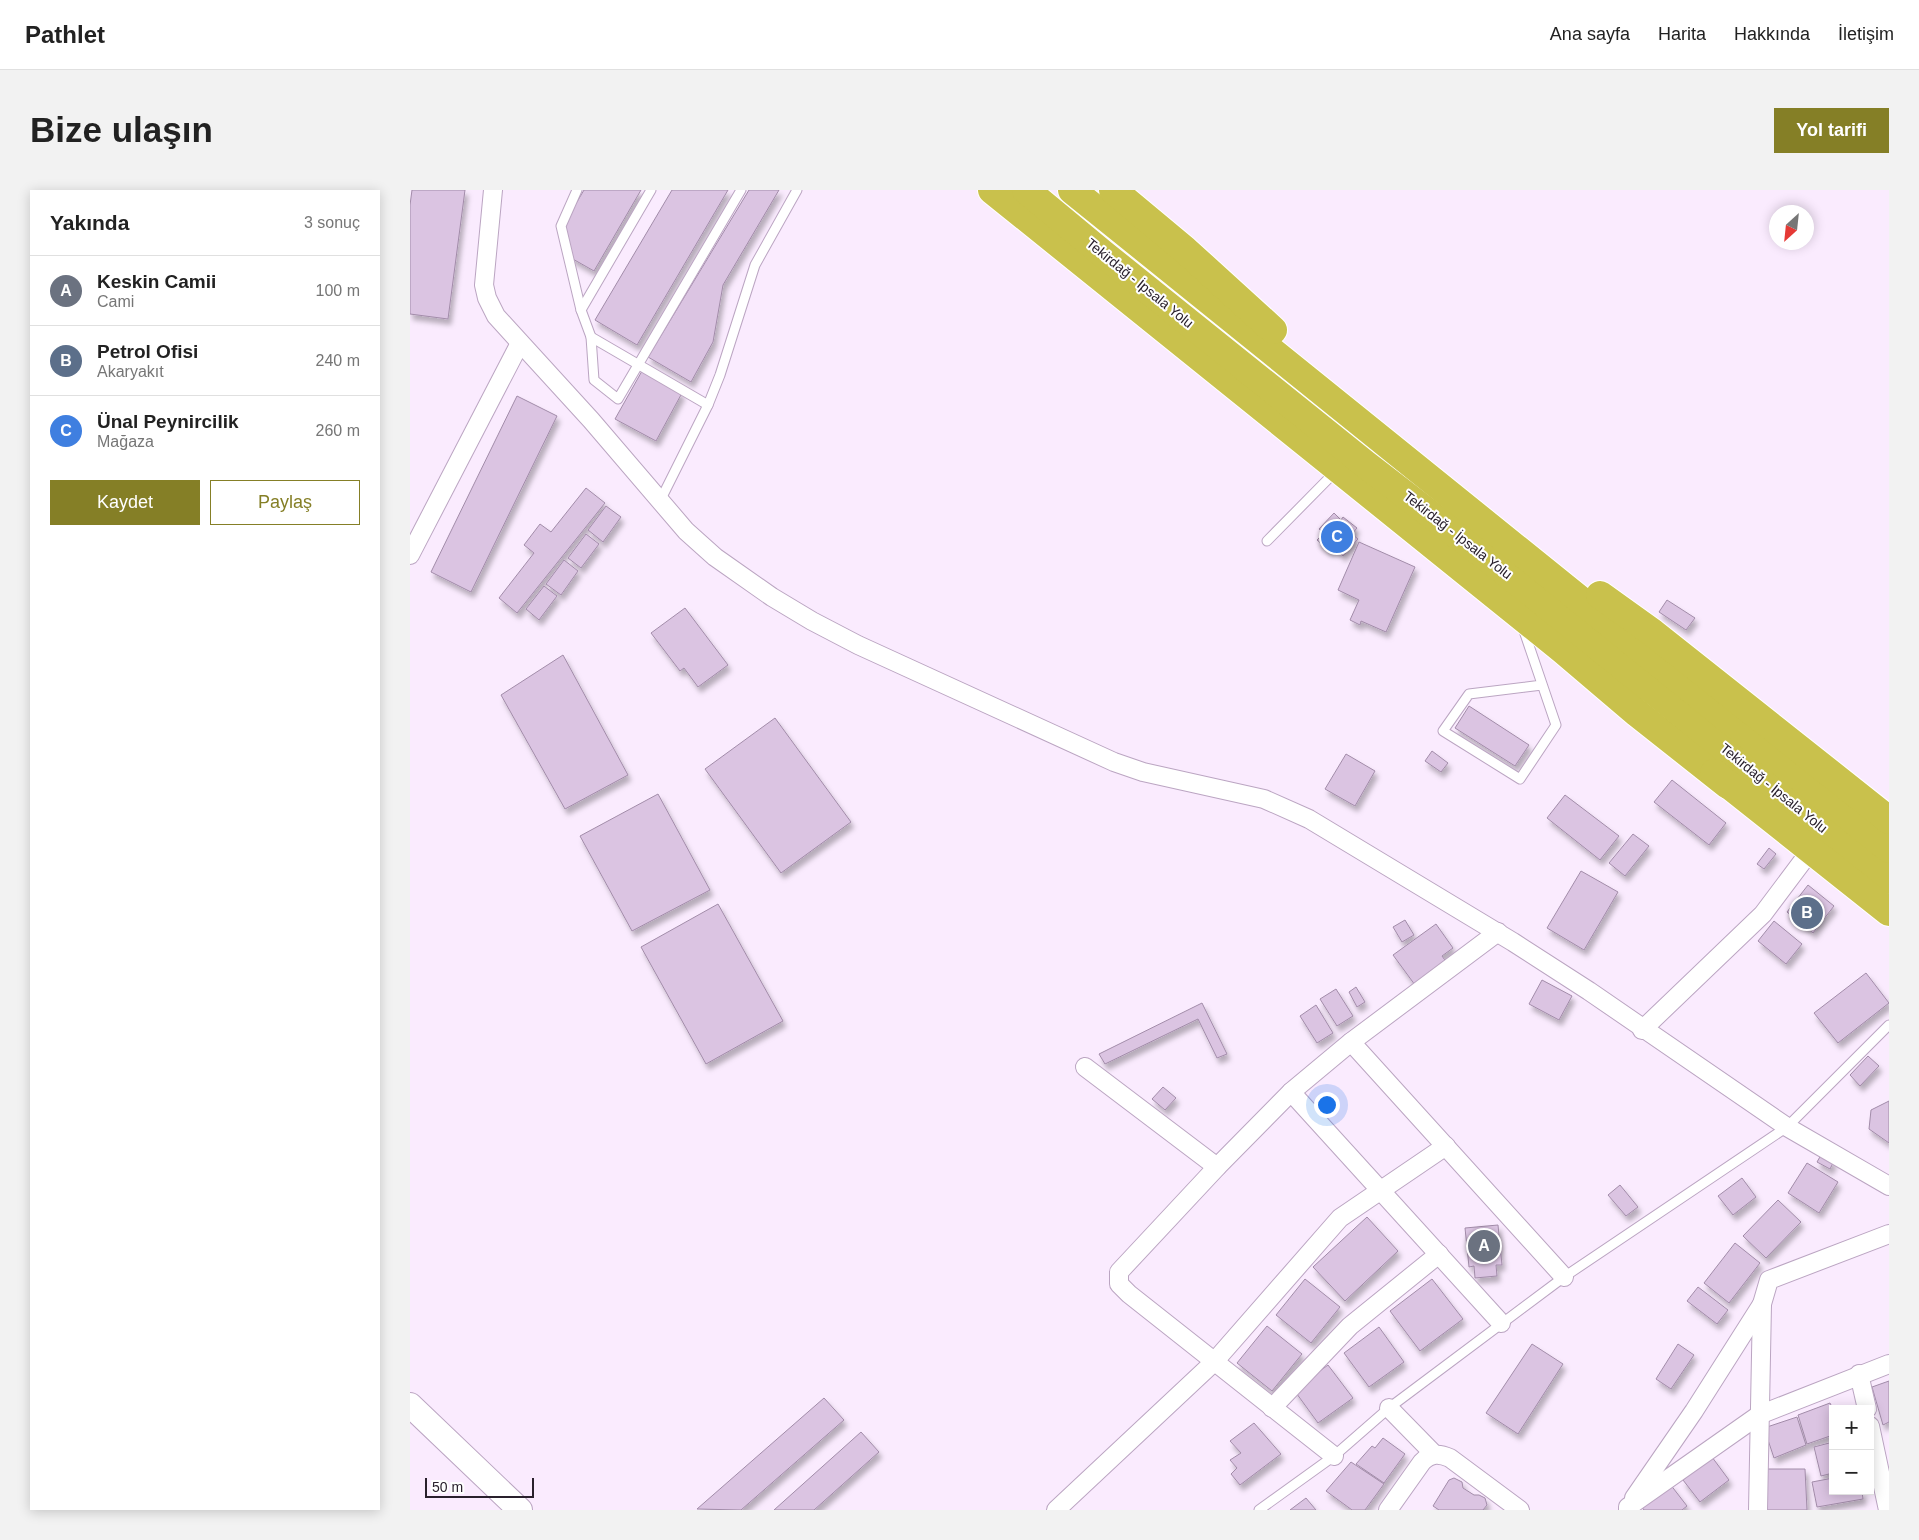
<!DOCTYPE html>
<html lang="tr">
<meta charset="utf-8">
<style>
body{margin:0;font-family:Arial,sans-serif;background:#f2f2f2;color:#222}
.controls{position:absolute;right:15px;bottom:15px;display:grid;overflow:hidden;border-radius:0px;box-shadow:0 2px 12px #0003}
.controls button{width:45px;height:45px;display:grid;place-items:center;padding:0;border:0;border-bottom:1px solid #e0e0e0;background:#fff;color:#222;font:25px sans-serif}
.compass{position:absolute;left:1359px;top:15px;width:45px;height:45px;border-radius:50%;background:#fff;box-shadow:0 2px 12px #0003;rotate:207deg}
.scale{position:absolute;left:15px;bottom:12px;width:109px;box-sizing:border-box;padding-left:5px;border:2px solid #29202c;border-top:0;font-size:14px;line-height:18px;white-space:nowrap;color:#29202c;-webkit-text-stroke:4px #fefefe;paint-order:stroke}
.you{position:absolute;left:916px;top:914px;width:18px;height:18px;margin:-12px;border:4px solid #fff;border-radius:50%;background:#1a73e8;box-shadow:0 0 0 8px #1a73e833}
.badge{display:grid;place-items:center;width:32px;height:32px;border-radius:50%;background:#857f26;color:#fff;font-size:16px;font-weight:700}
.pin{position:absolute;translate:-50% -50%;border:2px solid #fff;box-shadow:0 1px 5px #0006}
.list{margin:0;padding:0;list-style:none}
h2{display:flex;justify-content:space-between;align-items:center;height:65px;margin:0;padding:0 20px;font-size:21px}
h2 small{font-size:16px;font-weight:400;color:#767676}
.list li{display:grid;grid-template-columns:32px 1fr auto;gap:15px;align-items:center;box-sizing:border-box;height:70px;padding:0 20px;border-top:1px solid #e0e0e0}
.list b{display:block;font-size:19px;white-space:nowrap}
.list p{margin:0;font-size:16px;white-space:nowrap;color:#767676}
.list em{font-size:16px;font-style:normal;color:#767676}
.actions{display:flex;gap:10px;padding:15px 20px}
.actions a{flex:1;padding:11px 0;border:1px solid #857f26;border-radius:0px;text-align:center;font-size:18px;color:#857f26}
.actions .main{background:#857f26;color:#fff}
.map{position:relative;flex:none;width:1479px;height:1320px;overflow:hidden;border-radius:0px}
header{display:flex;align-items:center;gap:30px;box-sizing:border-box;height:70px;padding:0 25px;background:#fff;border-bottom:1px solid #e0e0e0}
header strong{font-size:24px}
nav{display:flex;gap:28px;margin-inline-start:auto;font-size:18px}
.intro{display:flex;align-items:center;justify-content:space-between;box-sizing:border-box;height:120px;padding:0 30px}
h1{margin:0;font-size:35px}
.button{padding:12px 22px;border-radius:0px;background:#857f26;color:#fff;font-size:18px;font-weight:700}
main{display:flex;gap:30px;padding:0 30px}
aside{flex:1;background:#fff;border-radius:0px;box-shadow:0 2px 12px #0003}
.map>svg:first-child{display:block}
.building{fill:#dbc4e2;stroke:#a28ca9;filter:url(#shadow)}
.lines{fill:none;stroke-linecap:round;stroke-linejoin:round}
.lane-casing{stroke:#bba5c2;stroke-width:11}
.street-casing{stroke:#bba5c2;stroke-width:20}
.secondary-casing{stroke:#bba5c2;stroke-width:26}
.highway-casing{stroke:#fff;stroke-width:30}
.lane{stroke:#fff;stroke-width:9}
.street{stroke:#fff;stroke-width:18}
.secondary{stroke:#fff;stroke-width:24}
.highway{stroke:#c9c14c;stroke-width:28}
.labels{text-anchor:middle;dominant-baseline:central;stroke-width:4;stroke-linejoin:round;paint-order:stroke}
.street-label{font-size:14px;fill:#29202c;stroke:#fefefe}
</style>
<header>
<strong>Pathlet</strong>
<nav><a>Ana sayfa</a><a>Harita</a><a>Hakkında</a><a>İletişim</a></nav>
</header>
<div class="intro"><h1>Bize ulaşın</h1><a class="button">Yol tarifi</a></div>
<main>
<aside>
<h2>Yakında<small>3 sonuç</small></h2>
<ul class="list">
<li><span class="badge" style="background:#6b7280">A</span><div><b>Keskin Camii</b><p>Cami</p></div><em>100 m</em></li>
<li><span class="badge" style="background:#5c6f8a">B</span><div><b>Petrol Ofisi</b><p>Akaryakıt</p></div><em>240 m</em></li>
<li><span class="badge" style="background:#3f7fe0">C</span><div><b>Ünal Peynircilik</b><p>Mağaza</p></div><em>260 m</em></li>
</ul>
<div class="actions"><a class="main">Kaydet</a><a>Paylaş</a></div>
</aside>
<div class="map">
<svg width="1479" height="1320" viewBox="0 0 1479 1320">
<defs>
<filter id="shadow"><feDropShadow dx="3" dy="5.5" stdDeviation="2.5" flood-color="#0004"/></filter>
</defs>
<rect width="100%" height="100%" fill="#faebfe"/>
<g class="building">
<polygon points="2,0 55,0 38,129 0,124 0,15"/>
<polygon points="174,0 231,0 184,81 161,68 155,32"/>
<polygon points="262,0 318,0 227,155 185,130"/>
<polygon points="339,0 369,0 313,95 303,152 281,192 238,167"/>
<polygon points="232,181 272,203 246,251 205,229"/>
<polygon points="107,206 147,226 61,402 21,382"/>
<polygon points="176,298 195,313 107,423 89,408 124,363 114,355 130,334 141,342"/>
<polygon points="196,316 211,327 193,352 178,340"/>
<polygon points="924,323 931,330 933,327 947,338 942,344 948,349 933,366 923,357 920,361 907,350 914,343 909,339"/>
<polygon points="176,344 189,354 171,378 158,368"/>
<polygon points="949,352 1005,377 976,442 951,431 950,435 940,430 949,410 928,400"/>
<polygon points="154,370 168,381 151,405 136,394"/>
<polygon points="134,396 147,406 129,430 116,419"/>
<polygon points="1257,410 1285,428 1276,440 1249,422"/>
<polygon points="275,418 318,475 288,497 274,478 270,481 241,443"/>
<polygon points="153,465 218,585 155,619 91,505"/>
<polygon points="1059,516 1119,555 1105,576 1045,538"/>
<polygon points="365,528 441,632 371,683 295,579"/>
<polygon points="1022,561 1038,573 1031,582 1015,571"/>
<polygon points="936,564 965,581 945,616 915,599"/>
<polygon points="1262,590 1316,633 1299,655 1244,612"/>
<polygon points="248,604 300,700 222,741 170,646"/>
<polygon points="1155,605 1209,646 1190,670 1137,628"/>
<polygon points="1223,644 1239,656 1215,686 1199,673"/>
<polygon points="1359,658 1366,664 1354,679 1347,674"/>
<polygon points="1171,681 1208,702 1174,760 1137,738"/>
<polygon points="1398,695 1424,716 1403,743 1377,722"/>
<polygon points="308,714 373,831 296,874 231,757"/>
<polygon points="995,730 1004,745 992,752 983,737"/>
<polygon points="1364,731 1392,754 1376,774 1348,751"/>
<polygon points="1026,734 1043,758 1032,766 1037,773 1005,795 983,765"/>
<polygon points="1456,783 1479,813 1428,853 1404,823"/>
<polygon points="1132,790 1162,806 1149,830 1119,814"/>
<polygon points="946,797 955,812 947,817 939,802"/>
<polygon points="926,799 943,826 927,836 910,809"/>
<polygon points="792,813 817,864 807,868 788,829 695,874 689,864"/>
<polygon points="906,815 923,843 907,853 890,826"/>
<polygon points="1458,866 1469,876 1450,896 1440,885"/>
<polygon points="753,897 766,908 755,920 742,909"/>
<polygon points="1479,911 1479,953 1459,939 1461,920"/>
<polygon points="1411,965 1424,971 1420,979 1407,972"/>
<polygon points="1397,973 1428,992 1409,1023 1378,1003"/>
<polygon points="1332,988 1346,1007 1323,1025 1308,1006"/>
<polygon points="1210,995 1228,1017 1216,1026 1198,1005"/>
<polygon points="1368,1010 1391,1032 1356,1068 1333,1046"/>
<polygon points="957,1027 988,1061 935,1111 903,1077"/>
<polygon points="1088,1035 1092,1075 1086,1075 1087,1086 1065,1088 1064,1076 1059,1077 1055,1038"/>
<polygon points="1325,1053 1350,1073 1319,1113 1294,1093"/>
<polygon points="895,1089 930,1117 901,1153 866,1125"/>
<polygon points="1022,1089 1053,1129 1010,1161 980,1121"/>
<polygon points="1288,1097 1318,1120 1307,1134 1277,1111"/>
<polygon points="857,1136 892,1164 862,1201 827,1173"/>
<polygon points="969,1137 994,1172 959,1197 934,1163"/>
<polygon points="1122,1154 1153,1174 1108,1244 1076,1223"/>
<polygon points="1268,1154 1284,1165 1261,1199 1246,1189"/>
<polygon points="918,1175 943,1208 908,1233 884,1200"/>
<polygon points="1479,1191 1479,1232 1473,1235 1462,1197"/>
<polygon points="414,1208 434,1230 331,1320 287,1319"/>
<polygon points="1420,1213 1423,1219 1423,1245 1397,1254 1388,1225"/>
<polygon points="1387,1227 1396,1255 1364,1268 1354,1238"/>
<polygon points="844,1233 871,1264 830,1295 821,1284 827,1278 820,1270 831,1263 820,1251"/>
<polygon points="451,1242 469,1262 404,1320 364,1320"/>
<polygon points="973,1248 995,1264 974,1293 946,1274 962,1256 965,1258"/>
<polygon points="1423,1252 1423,1283 1411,1286 1404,1257"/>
<polygon points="1302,1267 1319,1290 1290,1312 1273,1290"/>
<polygon points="941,1272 974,1294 955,1320 942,1320 916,1301"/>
<polygon points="1353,1279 1395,1279 1397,1320 1354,1320"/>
<polygon points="1044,1288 1052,1292 1053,1298 1064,1305 1069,1305 1075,1308 1077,1315 1073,1320 1029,1320 1023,1316 1039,1290"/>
<polygon points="1423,1288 1423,1301 1452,1301 1453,1309 1407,1317 1402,1292"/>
<polygon points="1260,1294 1277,1316 1272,1320 1234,1320 1231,1316"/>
<polygon points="896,1308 906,1320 880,1320"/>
</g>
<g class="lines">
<defs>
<g id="lane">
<polyline points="167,0 151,36 171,120 181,147 184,190 208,209 331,0"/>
<polyline points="171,120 241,0"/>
<polyline points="181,147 298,215"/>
<polyline points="250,311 298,215 310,185 345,75 387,0"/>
<polyline points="857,351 926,281"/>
<polyline points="1113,438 1146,535 1110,589 1033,541 1059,504 1132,495"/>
<polyline points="849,1320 924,1266 979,1218 1154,1087 1377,937 1479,835"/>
</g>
<g id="street">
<polyline points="83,0 74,95 77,108 86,126 181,230 276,341 305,367 362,407 402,431 448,455 704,572 733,582 854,609 899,629 1103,752 1179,801 1377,937 1479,996"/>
<polyline points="0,365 110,153"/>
<polyline points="1232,840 1353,724 1401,660"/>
<polyline points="941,852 1154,1087"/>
<polyline points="675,877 807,977"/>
<polyline points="881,902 1091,1133"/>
<polyline points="1449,1184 1457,1219"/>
<polyline points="862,1218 940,1136 1029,1064"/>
<polyline points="979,1218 1024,1264"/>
<polyline points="1460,1236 1478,1320"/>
<polyline points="924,1266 719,1104 709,1094 709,1082 807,977 881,902 941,852 1088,742"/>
<polyline points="1224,1308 1284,1221 1352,1114"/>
<polyline points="646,1320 804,1172 930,1028 1036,956"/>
<path d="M978 1320 1012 1272C1021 1263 1029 1263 1040 1268L1110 1320"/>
<polyline points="1218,1320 1218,1317 1349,1225 1479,1174"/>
<polyline points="1348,1320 1352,1114 1359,1090 1479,1044"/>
</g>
<polyline id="secondary" points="0,1215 110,1320"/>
<g id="highway">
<polyline points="582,0 1153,460 1227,523 1318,595"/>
<polyline points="616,0 692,63 955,274 1089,377 1479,690"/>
<polyline points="662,0 1479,659"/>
<polyline points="703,0 775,60 863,140"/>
<polyline points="1190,405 1243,443 1479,630"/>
<polyline points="1304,583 1479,722"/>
</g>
</defs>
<use href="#lane" class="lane-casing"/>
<use href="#street" class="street-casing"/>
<use href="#secondary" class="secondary-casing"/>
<use href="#highway" class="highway-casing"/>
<use href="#lane" class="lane"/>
<use href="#street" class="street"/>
<use href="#secondary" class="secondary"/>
<use href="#highway" class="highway"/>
</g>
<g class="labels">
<g class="street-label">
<text transform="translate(730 93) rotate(39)">Tekirdağ - İpsala Yolu</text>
<text transform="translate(1048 345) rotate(38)">Tekirdağ - İpsala Yolu</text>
<text transform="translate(1364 598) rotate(39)">Tekirdağ - İpsala Yolu</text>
</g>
</g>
</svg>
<div class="controls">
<button>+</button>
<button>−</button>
</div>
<svg class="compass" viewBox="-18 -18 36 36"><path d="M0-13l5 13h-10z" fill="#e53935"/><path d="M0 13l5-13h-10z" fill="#767676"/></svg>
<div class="scale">50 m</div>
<div class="you"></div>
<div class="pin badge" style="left:1074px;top:1056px;background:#6b7280">A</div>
<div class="pin badge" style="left:1397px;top:723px;background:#5c6f8a">B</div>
<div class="pin badge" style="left:927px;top:347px;background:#3f7fe0">C</div>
</div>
</main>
